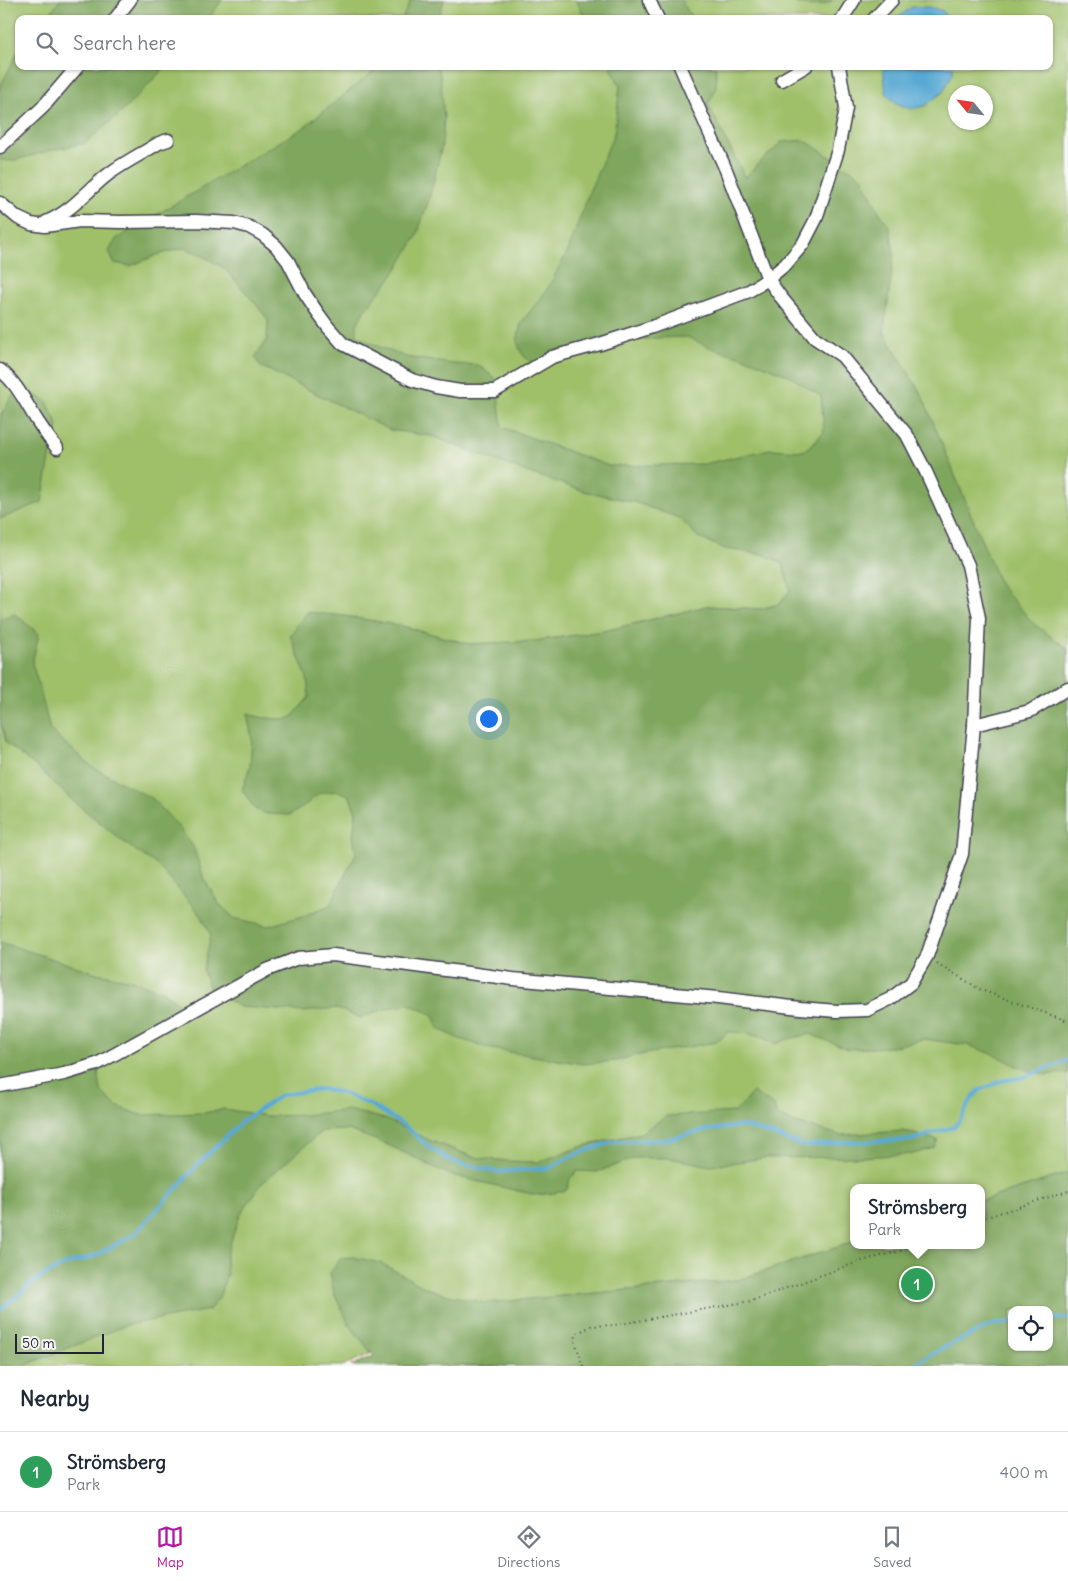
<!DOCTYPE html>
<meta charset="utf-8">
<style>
body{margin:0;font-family:Delius,sans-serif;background:#f6f6f7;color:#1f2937}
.controls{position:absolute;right:15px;bottom:15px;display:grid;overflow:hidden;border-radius:10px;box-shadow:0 1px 4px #0004}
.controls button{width:45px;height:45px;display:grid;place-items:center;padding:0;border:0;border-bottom:1px solid #e0e1e3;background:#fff;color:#1f2937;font:25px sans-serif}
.compass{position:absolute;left:948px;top:85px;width:45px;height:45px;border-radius:50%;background:#fff;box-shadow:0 1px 4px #0004;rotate:299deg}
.scale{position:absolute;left:15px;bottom:12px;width:89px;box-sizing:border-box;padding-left:5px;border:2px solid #22223b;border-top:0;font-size:14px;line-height:18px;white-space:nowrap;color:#22223b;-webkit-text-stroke:4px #f6f6f2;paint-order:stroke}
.you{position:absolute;left:488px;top:718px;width:18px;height:18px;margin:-12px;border:4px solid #fff;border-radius:50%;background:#1a73e8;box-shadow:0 0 0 8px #1a73e833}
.badge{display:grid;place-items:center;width:32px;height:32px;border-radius:50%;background:#b5179e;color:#fff;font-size:16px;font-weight:700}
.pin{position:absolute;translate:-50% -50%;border:2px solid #fff;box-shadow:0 1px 5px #0006}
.popup{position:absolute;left:850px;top:1184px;width:135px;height:65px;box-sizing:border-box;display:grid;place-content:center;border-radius:10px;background:#fff;filter:drop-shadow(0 1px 4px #0005);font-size:16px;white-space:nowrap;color:#747a83}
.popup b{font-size:19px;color:#1f2937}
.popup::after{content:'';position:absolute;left:50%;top:100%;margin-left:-10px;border:10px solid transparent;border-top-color:#fff}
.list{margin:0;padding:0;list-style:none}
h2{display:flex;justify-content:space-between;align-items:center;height:65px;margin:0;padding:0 20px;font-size:21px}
h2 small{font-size:16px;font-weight:400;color:#747a83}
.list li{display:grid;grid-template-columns:32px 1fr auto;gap:15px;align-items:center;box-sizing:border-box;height:80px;padding:0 20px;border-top:1px solid #e0e1e3}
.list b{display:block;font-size:19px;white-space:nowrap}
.list p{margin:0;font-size:16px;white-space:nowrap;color:#747a83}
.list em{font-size:16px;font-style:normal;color:#747a83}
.icon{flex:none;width:28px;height:28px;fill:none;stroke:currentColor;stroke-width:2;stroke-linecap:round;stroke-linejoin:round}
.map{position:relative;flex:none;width:1068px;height:1366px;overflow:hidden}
.search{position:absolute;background:#fff;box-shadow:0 1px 4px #0004;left:15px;right:15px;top:15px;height:55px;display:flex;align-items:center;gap:12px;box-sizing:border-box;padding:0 18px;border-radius:10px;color:#747a83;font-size:19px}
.sheet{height:145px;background:#fff}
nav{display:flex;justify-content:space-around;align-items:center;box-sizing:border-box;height:70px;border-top:1px solid #e0e1e3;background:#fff;font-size:14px;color:#747a83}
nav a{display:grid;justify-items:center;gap:2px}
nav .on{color:#b5179e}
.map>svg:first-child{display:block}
.green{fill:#9fc069;stroke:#607152;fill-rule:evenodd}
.forest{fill:#7fa65d;stroke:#50644c;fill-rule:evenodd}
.water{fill:#59a9d3;stroke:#3e6687}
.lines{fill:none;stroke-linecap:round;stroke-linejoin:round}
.stream{stroke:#59a9d3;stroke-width:4}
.minor-casing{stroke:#413f50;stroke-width:15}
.path{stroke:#413f50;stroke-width:2;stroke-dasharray:1 4;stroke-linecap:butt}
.minor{stroke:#fff;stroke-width:12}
</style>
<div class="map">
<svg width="1068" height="1366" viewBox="0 0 1068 1366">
<rect width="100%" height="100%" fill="#f6f6f2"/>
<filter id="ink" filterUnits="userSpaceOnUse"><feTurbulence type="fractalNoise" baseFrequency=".02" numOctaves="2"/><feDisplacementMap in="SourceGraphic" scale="10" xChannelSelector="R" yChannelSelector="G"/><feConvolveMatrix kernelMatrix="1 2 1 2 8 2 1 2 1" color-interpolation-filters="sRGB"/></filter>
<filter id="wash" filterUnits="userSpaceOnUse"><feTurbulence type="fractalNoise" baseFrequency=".0096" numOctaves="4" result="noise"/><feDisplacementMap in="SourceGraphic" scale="20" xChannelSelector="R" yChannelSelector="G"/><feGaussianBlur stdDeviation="1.12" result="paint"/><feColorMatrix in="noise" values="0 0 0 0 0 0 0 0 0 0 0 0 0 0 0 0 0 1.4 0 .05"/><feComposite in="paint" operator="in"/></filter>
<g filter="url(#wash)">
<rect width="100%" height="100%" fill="#f1e2c7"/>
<path class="green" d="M0 0H1068V688L783 564 790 590 780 604 760 609 707 606 604 631 535 641 469 644 398 625 344 616 307 613 324 705 350 797 356 812 354 833 1068 1026V1173L991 1198 1068 1180V1366H378L981 1245V1188H853V1242L738 1280 486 1303 342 1366H0ZM19 19H1049V66H19ZM956 92H986V122H956ZM1012 1310H1049V1347H1012Z"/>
<g class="forest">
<polygon points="60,0 222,0 208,19 46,19"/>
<polygon points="411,0 444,0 438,19 402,19"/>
<polygon points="576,0 681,0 693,19 586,19"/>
<path d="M788 0H833C822 9 799 6 788 0Z"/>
<polygon points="19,50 19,66 166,66 119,115 85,143 52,150 12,161 0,160 0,87"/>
<path d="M377 66H438L441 81 444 118 442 145 430 196 417 236 394 274 364 311 357 324V336L380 347 406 357 453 364 478 365 496 379 502 427 609 466 704 464 770 449 803 451 814 443 824 431 821 396 788 375 743 357 714 349 687 337 656 338 600 344 533 367 521 352 517 342 521 323 546 291 568 251 590 190 614 134 620 86 610 66H716V89L708 104 745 178 765 157 773 151 781 142 804 140 862 177 878 210 890 228 894 255 884 332 922 395 1000 585 1034 624 1068 649V1073L1046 1075 1020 1068 998 1056 967 1045 923 1039 892 1047 848 1049 810 1034 784 1040 776 1044C759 1036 747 1032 728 1032L717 1042 633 1056 616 1061 583 1064 491 1049 457 1038 439 1029 432 1014 408 1004 384 1009 361 1018 335 1008 304 1012 240 1007 210 989 203 971 211 935 201 915 157 865 125 843 72 800 38 768 6 743 0 720V618L15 614 39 634 32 663 40 690 50 730 92 767 153 799 177 825 193 846 204 879 220 905 234 918 268 926 303 916 330 905 356 853 353 836 356 812 349 795 337 791 320 793 300 809 290 815 267 814 255 809 242 790 250 766 252 738 247 714C262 718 276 720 291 718L309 697 307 678 290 635 307 612 344 616 398 625 469 644 535 641 604 631 707 606 760 609 780 604 790 590 783 564 765 555 725 549 699 538 679 518 634 502 584 491 526 472 431 436 390 430 260 366 255 357 267 340 268 320 255 303 224 268 200 254 184 248 157 255 130 266 114 263 109 251 117 238 303 128 374 71Z"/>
<polygon points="28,390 47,402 58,425 56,440 51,453 42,502 0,519 0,417 14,393"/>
<polygon points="0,942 97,973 132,980 163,992 181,1005 182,1018 97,1064 101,1091 116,1106 141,1115 204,1113 224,1109 267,1116 305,1115 348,1110 385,1119 429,1140 474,1157 506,1161 538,1162 583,1146 641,1133 666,1116 735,1112 753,1092 774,1106 778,1116 795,1123 840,1135 903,1131 938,1140 934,1148 913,1154 862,1157 764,1158 711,1166 669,1158 635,1158 597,1172 577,1171 570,1179 567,1190 555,1193 536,1195 450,1175 384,1143 348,1130 322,1131 262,1183 240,1215 226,1256 227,1274 219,1298 209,1310 127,1325 23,1366 0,1366"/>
<path d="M1068 1173V1366H351L374 1356 350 1326 334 1294 330 1273 341 1258 353 1257 381 1263 424 1287 444 1294 486 1303 738 1280 853 1242V1245H981V1201ZM1012 1310H1049V1347H1012Z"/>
</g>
<g class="water">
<polygon points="912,7 930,7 943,11 947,19 896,19"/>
<polygon points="883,66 953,66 953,73 943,92 925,106 911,109 894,102 886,93"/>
</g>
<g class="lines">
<g class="stream">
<polyline points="0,1310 37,1279 67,1264 95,1256 135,1234 201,1161 244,1120 281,1095 322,1089 342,1093 373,1106 405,1126 429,1147 453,1162 498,1172 550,1168 574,1155 612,1142 663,1140 706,1130 743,1126 758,1130 805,1146 849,1142 911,1140 954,1127 960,1120 973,1097 980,1090 1001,1081 1024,1077 1068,1060"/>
<polyline points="1049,1319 1068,1318"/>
<polyline points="912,1366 943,1348 992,1325 1012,1322"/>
</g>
</g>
</g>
<g filter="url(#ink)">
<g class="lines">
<defs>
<g id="minor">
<polyline points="649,0 658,19"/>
<polyline points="115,19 130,0"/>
<polyline points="842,19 854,0"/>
<polyline points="874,19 892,0"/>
<polyline points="782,80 806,66"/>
<polyline points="0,147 42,108 78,66"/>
<polyline points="0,203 18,218 31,224 45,226 80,221 121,222 196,221 234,223 249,227 263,235 276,246 288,261 305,294 317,312 328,327 343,344 412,380 436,387 460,391 495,391 552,357 600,344 652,327 749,291 768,279 786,264 803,244 816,219 838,150 846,108 839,66"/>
<path d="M46 222C72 212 88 189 110 173 125 162 143 153 159 143L168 140"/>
<path d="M0 370C18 384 26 404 38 422 44 431 50 440 57 448"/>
<polyline points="974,725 1030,711 1068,688"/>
<polyline points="0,1086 64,1074 97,1064 267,970 298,958 333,955 513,979 718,998 800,1008 837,1011 867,1010 890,999 911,983 927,956 962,854 974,725 979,618 968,565 926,472 907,435 842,356 815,338 780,296 768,279 726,170 680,66"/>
</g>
</defs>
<use href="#minor" class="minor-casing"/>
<g class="path">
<polyline points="937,963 981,990 1068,1021"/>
<polyline points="981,1219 1068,1191"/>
<polyline points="583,1366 575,1341 576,1334 591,1326 615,1325 751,1301 858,1262 900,1251 911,1245"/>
</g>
<use href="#minor" class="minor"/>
</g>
</g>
</svg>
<div class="controls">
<button><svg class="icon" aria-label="locate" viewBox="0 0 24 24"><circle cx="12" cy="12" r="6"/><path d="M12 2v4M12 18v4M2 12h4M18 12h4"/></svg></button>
</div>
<svg class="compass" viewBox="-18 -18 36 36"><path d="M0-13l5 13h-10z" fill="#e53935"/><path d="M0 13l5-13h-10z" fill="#747a83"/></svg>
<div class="scale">50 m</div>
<div class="you"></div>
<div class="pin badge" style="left:917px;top:1284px;background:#2e9e5b">1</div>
<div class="popup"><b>Strömsberg</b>Park</div>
<div class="search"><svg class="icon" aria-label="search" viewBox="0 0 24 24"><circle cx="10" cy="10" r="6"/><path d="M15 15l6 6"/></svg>Search here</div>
</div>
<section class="sheet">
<h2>Nearby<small></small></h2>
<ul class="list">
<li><span class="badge" style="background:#2e9e5b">1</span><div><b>Strömsberg</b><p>Park</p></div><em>400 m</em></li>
</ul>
</section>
<nav>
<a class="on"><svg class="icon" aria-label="map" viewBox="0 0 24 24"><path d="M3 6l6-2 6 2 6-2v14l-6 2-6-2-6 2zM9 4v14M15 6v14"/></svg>Map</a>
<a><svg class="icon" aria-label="directions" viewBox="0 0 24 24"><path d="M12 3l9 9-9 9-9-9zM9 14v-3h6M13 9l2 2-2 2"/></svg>Directions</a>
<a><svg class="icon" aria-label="saved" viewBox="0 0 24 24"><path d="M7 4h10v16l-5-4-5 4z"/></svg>Saved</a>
</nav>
